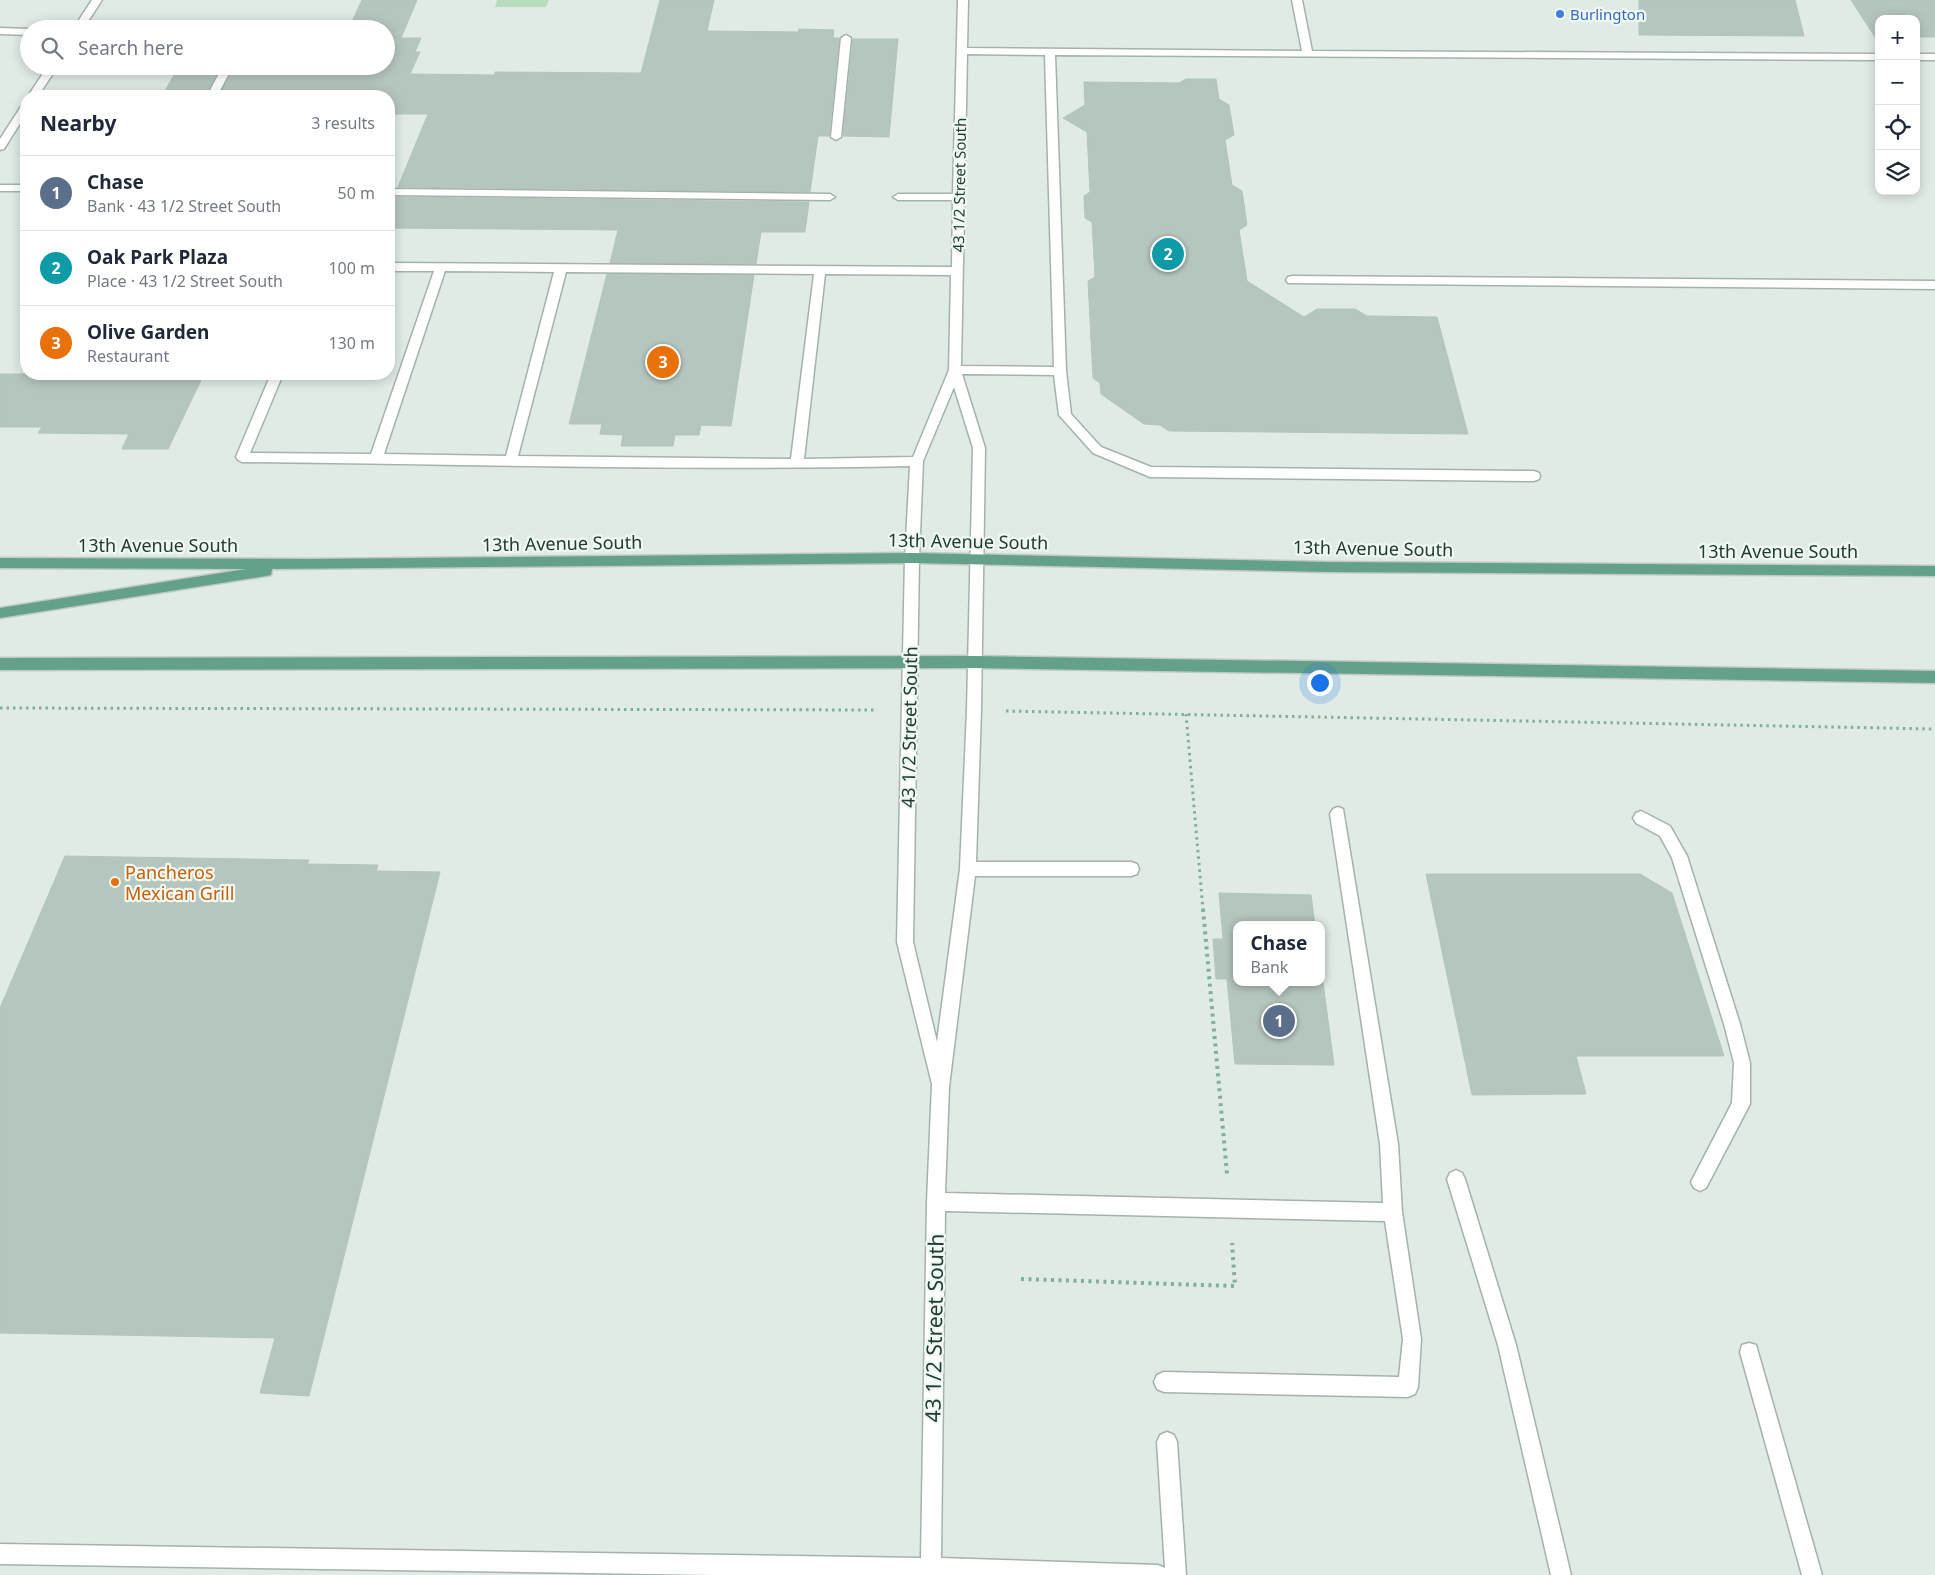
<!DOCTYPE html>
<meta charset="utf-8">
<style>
body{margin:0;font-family:"Noto Sans",sans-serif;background:#f2f2f3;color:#1f2937}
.controls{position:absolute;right:15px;top:15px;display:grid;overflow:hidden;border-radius:10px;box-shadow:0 2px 12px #0003}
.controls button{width:45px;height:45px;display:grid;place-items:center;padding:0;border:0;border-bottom:1px solid #e0e1e3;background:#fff;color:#1f2937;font:25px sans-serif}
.you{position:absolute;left:1319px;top:682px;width:18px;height:18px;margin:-12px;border:4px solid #fff;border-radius:50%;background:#1a73e8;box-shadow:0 0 0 8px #1a73e833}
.badge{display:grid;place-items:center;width:32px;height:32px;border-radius:50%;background:#db2777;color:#fff;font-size:16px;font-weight:700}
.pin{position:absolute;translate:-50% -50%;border:2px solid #fff;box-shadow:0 1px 5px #0006}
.popup{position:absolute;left:1233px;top:921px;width:92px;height:65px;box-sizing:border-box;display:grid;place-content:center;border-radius:10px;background:#fff;filter:drop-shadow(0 1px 4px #0005);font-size:16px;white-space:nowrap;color:#747a83}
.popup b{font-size:19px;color:#1f2937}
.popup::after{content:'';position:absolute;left:50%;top:100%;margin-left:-10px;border:10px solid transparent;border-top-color:#fff}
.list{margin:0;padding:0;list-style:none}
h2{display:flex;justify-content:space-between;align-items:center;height:65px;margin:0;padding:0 20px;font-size:21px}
h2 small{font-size:16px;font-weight:400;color:#747a83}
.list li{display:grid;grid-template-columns:32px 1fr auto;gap:15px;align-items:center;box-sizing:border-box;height:75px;padding:0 20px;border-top:1px solid #e0e1e3}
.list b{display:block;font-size:19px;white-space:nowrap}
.list p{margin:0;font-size:16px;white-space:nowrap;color:#747a83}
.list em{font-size:16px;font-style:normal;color:#747a83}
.icon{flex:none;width:28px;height:28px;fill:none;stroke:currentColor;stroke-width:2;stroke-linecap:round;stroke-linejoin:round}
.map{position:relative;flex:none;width:1935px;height:1575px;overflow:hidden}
.search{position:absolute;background:#fff;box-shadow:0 2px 12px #0003;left:20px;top:20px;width:375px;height:55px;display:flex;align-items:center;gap:12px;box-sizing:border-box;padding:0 18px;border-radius:28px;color:#747a83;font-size:19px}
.panel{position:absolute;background:#fff;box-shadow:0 2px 12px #0003;left:20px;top:90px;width:375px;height:290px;border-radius:20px}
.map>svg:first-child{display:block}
.green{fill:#b8ddbe}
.building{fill:#b5c6be;stroke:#b2c5bb}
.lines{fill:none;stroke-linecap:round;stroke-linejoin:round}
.minor-casing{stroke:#a3b3ac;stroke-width:3}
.major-casing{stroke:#c1c8c6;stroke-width:3}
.path-far1{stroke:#80af9c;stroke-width:3;stroke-dasharray:2.5 4;stroke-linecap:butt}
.path{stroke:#80af9c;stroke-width:4;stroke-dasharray:3 4.5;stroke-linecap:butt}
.minor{fill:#fff;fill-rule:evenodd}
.major{fill:#64a18b;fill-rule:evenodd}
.shop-dot{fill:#3f7fe0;stroke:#f0f8f3;stroke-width:2}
.food-dot{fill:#e8710a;stroke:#f0f8f3;stroke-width:2}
.labels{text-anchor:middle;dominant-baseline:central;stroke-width:4.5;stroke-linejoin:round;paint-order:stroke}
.far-shop-label{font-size:15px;fill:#366cbe;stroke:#f0f8f3;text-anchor:start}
.far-street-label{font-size:15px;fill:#203c32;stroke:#f0f8f3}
.street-label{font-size:18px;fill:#203c32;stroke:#f0f8f3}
.food-label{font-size:18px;fill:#c56008;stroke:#f0f8f3;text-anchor:start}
.near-street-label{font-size:21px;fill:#203c32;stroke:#f0f8f3}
</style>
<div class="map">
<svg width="1935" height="1575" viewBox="0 0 1935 1575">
<rect width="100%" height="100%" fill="#e0ebe5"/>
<polygon class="green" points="497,0 549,0 546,7 495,7"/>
<g class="building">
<polygon points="362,0 417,0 401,38 421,38 415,52 420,52 410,74 494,75 495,72 641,73 660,0 714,0 707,31 798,32 799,29 834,30 833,38 839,38 829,136 818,136 810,192 398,187 428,114 389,114 389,96 219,96 235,66 386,66 386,29 255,29 349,28"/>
<polygon points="1639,0 1795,0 1804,36 1639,35"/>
<polygon points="1851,0 1935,0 1935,37 1916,37 1916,19 1879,19 1879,37 1875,37"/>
<polygon points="853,39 898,39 889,137 843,136"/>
<polygon points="179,66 221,66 205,96 162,96"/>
<polygon points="1186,79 1216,79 1219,99 1229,105 1234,135 1225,140 1232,185 1242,191 1247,225 1239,230 1247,281 1304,317 1317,309 1355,309 1367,316 1437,317 1468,434 1169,431 1160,425 1144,424 1101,394 1100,383 1093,378 1088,281 1095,277 1092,222 1085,218 1084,196 1090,192 1087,132 1063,118 1085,105 1084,82 1179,83"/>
<polygon points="394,197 809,202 805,232 761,232 756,264 610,263 618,230 389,228 389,209"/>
<polygon points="607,274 754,275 731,426 701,425 699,435 675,435 673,446 621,446 623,435 600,434 602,424 569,424"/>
<polygon points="0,374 204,374 168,449 122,449 129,434 38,433 42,427 0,427"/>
<polygon points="65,856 309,860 307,864 378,865 376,871 440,872 309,1396 260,1393 275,1338 0,1333 0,1008"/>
<polygon points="1426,874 1640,874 1672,893 1724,1056 1576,1056 1586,1094 1472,1095"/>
<polygon points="1219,893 1311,895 1315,925 1236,925 1236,982 1322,982 1322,975 1334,1065 1235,1064 1227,979 1216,979 1213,939 1223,939"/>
</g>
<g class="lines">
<defs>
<g id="minor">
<polygon points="92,0 102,0 83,29 73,29"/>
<path d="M958 0H968L967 48 1302 51 1292 0H1302L1312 51 1879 54V60L1055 55 1066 371 1071 414 1101 447 1151 467 1534 471 1539 473 1540 476 1539 479 1534 481 1150 477 1093 453 1059 415 1054 375 962 374 985 448 981 710 976 862H1131L1137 864 1139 869 1137 874 1131 876H975L949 1087 945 1193 1383 1203 1380 1144 1330 814 1333 809 1338 807 1343 809 1398 1144 1402 1212 1421 1339 1418 1387 1415 1394 1408 1397 1164 1392 1157 1389 1154 1382 1157 1375 1164 1372 1399 1377 1403 1339 1385 1221 945 1211 941 1558 1158 1565 1165 1568 1157 1442 1160 1435 1167 1432 1174 1435 1177 1442 1186 1575H715L0 1564V1544L921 1558 927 1202 932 1084 897 942 905 558 910 466C688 471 465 464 242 462L238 460 236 457 271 374H283L250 453 371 454 434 271H389V263L952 267 953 200H898L893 197 898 194H953ZM967 54 1045 55 1054 367 961 366ZM445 271 554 272 506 456 384 454ZM566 272 814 274 791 459 518 456ZM825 274 951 275 949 370 913 457 804 459ZM954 387 973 448 967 710 960 869 937 1042 913 942 919 558 923 461Z"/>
<polygon points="249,25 252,26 253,29 243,29"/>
<polygon points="0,28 29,29 29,35 0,34"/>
<polygon points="846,35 851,38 841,137 836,140 831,137 841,38"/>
<rect x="1916" y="54" width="19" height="6"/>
<polygon points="48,66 58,66 38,96 28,96"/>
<polygon points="223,66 233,66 217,96 207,96"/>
<polygon points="26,104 26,114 4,149 0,150 0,139 22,105"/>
<rect x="0" y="185" width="26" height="6"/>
<polygon points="389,189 830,194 835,197 830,200 389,195"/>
<polygon points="1292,276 1935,281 1935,289 1288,283 1286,280 1288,277"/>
<polygon points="1641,811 1670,826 1687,856 1740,1024 1750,1063 1750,1104 1706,1188 1700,1191 1694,1188 1691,1182 1732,1103 1734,1063 1724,1024 1672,858 1660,836 1636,823 1633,818 1636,813"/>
<polygon points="1456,1170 1462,1173 1465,1179 1516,1345 1571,1575 1551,1575 1498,1345 1447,1179 1450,1173"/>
<polygon points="1749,1343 1756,1345 1758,1352 1822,1575 1802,1575 1740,1352 1742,1345"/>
</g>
<g id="major">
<polygon points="912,553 1327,562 1935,566 1935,576 1327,572 912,563 272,569 271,575 266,576 0,618 0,608 246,569 0,568 0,558 312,559"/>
<polygon points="975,656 1935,671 1935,683 975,668 0,670 0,658"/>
</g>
</defs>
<use href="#minor" class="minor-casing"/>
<use href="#major" class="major-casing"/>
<g class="path-far1">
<polyline points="0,708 877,710"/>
<polyline points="1006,711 1935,729"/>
<polyline points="1186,714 1203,910"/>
</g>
<g class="path">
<polyline points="1203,909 1227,1174"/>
<polyline points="1021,1279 1235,1286 1232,1243"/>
</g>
<use href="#minor" class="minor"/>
<use href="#major" class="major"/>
</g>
<circle class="shop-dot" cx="1560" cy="14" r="5"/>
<circle class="food-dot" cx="115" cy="882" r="5"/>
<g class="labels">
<g class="far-shop-label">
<text x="1570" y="14">Burlington</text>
</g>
<g class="far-street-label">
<text transform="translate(959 185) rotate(-89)">43 1/2 Street South</text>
</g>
<g class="street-label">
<text transform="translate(968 541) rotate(1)">13th Avenue South</text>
<text transform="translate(562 543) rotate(-1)">13th Avenue South</text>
<text x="158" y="545">13th Avenue South</text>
<text transform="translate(1373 548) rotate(1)">13th Avenue South</text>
<text x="1778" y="551">13th Avenue South</text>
<text transform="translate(909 727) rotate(-89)">43 1/2 Street South</text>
</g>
<g class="food-label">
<text x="125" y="872">Pancheros<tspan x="125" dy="21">Mexican Grill</tspan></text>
</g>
<g class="near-street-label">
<text transform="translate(934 1328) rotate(-89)">43 1/2 Street South</text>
</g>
</g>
</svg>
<div class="controls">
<button>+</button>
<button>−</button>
<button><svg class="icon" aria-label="locate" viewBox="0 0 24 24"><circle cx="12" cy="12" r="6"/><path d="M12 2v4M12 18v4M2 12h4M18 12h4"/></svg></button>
<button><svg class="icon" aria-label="layers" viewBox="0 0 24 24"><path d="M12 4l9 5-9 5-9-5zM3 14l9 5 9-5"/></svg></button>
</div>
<div class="you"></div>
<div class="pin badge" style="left:1279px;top:1021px;background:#5c6f8a">1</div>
<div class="popup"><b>Chase</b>Bank</div>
<div class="pin badge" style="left:1168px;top:254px;background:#0f9aa8">2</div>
<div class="pin badge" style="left:663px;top:362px;background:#e8710a">3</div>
<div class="search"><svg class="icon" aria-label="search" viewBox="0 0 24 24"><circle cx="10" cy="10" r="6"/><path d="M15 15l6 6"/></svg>Search here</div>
<section class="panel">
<h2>Nearby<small>3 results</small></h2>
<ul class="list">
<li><span class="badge" style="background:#5c6f8a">1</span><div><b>Chase</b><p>Bank · 43 1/2 Street South</p></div><em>50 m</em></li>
<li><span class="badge" style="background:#0f9aa8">2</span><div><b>Oak Park Plaza</b><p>Place · 43 1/2 Street South</p></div><em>100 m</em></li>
<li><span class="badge" style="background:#e8710a">3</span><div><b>Olive Garden</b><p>Restaurant</p></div><em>130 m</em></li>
</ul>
</section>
</div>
